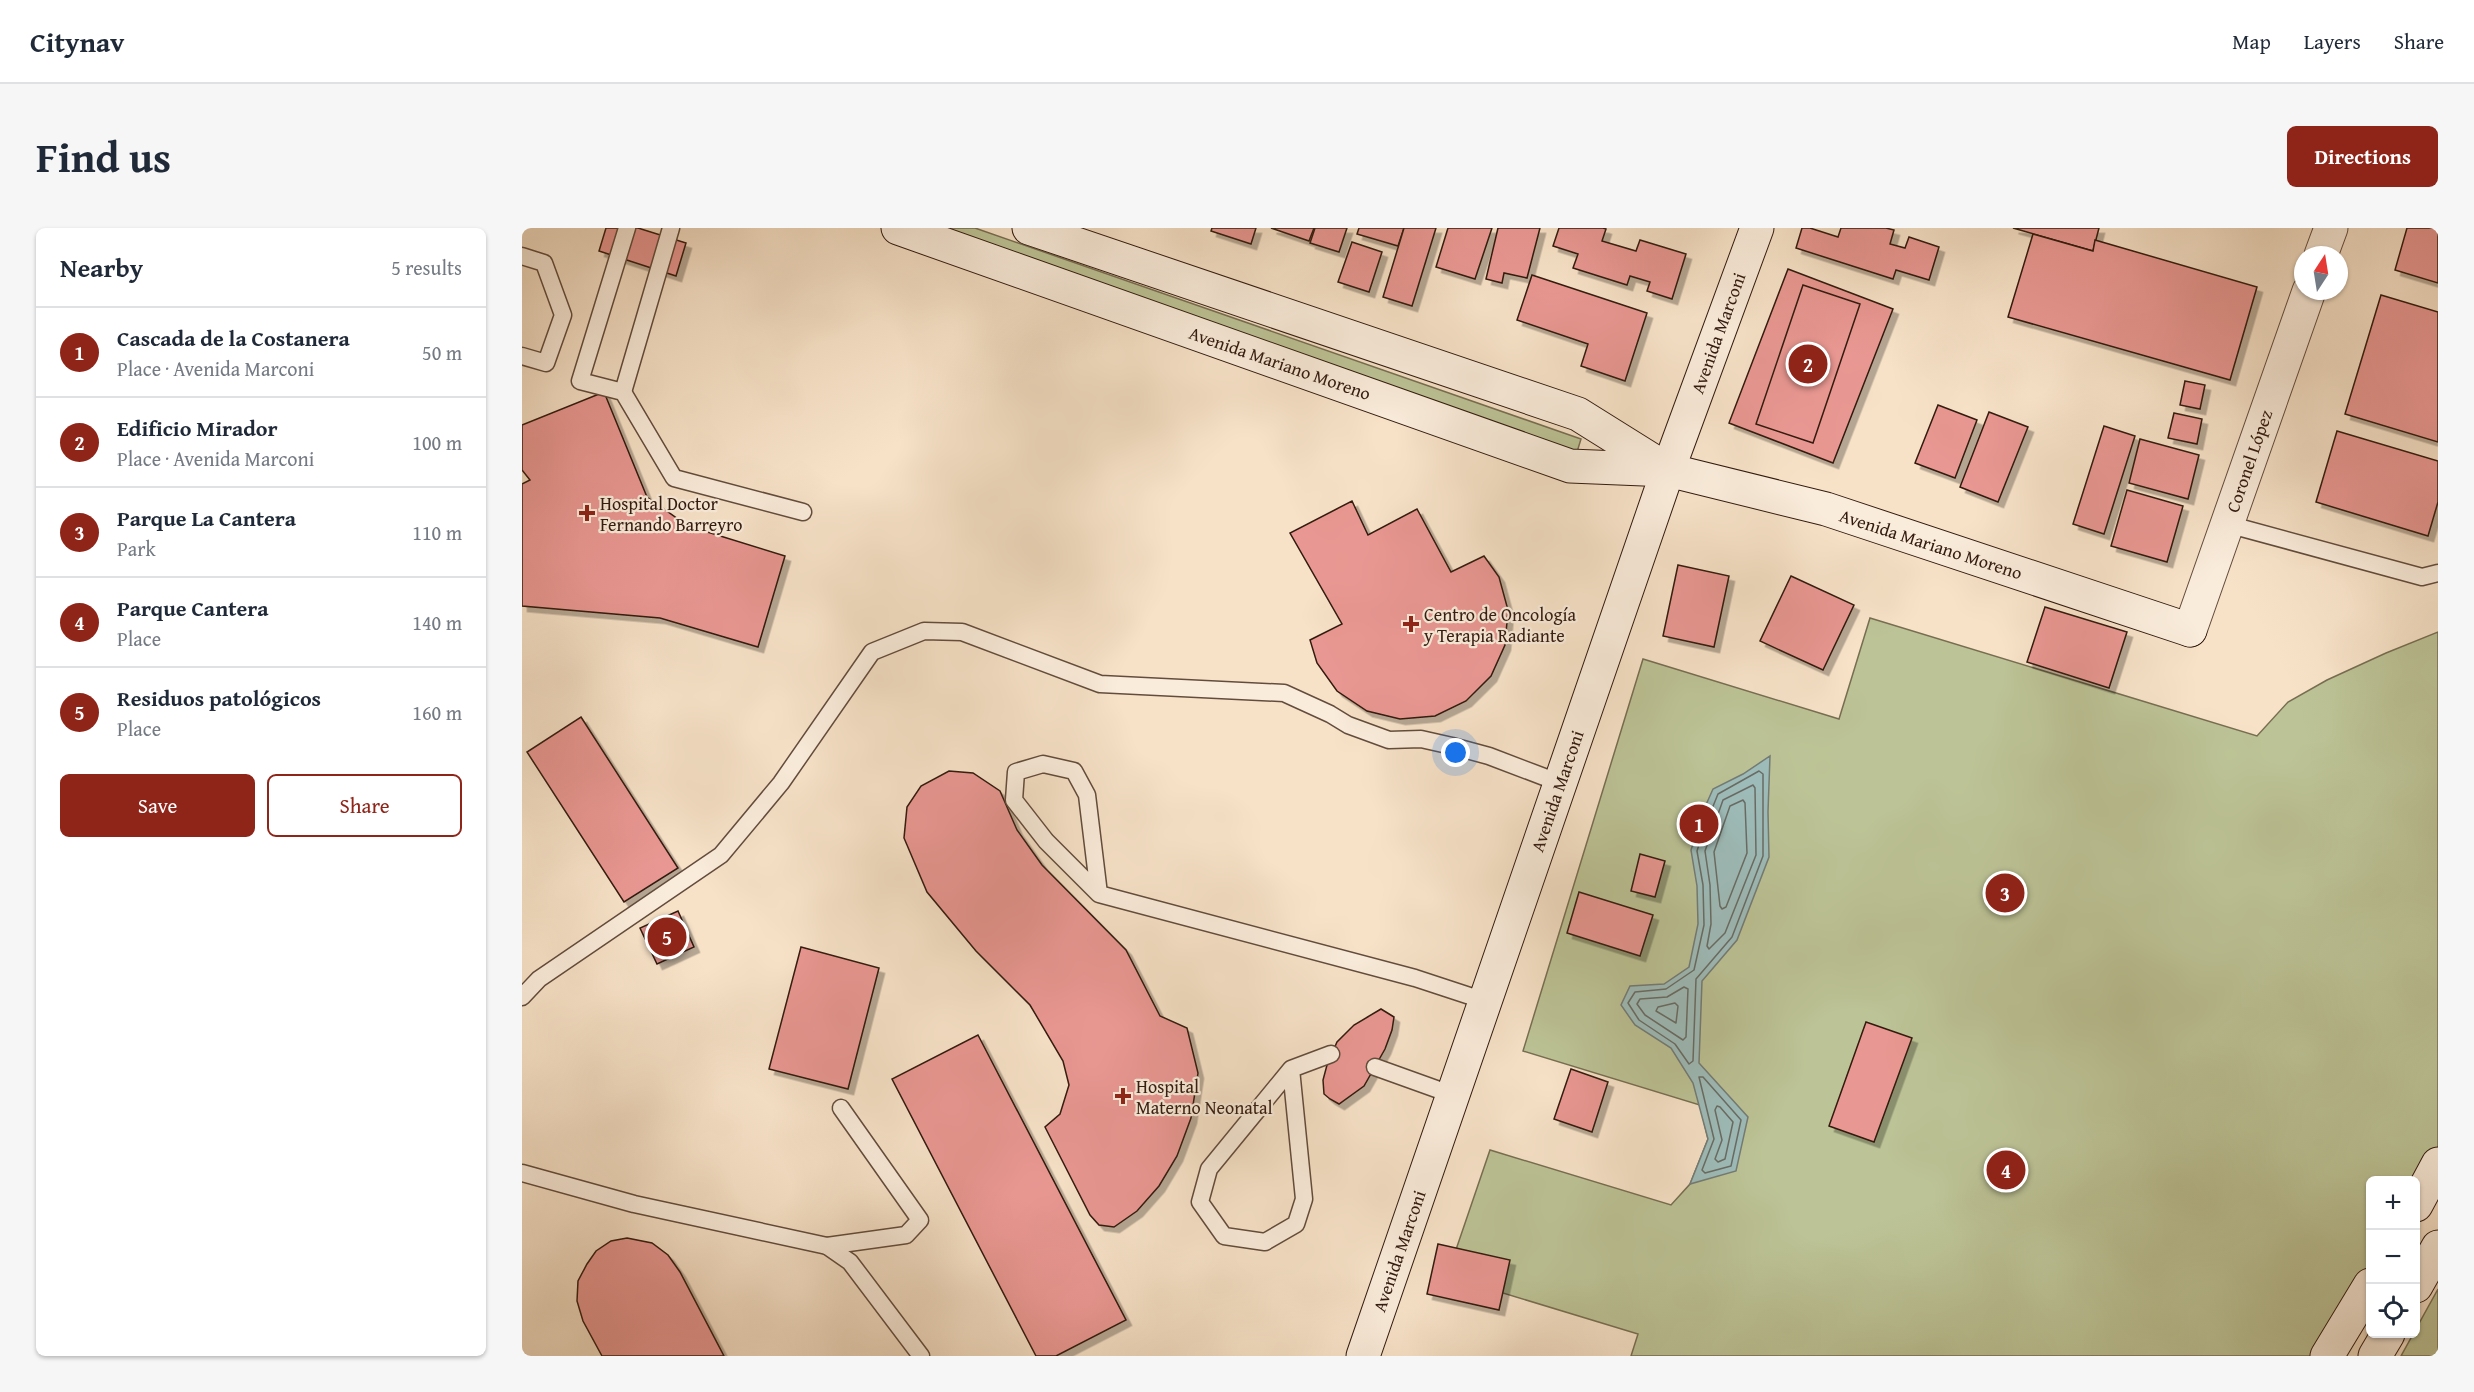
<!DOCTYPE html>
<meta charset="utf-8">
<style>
body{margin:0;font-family:"Gentium Book Plus",serif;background:#f6f6f7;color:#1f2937}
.controls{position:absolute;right:18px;bottom:18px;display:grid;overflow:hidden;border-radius:9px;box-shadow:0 2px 4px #0004}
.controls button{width:54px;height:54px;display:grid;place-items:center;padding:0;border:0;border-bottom:2px solid #e0e1e3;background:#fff;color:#1f2937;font:30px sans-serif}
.compass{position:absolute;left:1772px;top:18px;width:54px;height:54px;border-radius:50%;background:#fff;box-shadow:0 2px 4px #0004;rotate:12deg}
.you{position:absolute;left:934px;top:525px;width:21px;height:21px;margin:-15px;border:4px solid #fff;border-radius:50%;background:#1a73e8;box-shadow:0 0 0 9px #1a73e833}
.badge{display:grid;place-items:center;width:39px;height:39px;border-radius:50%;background:#8f2418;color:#fff;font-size:20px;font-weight:700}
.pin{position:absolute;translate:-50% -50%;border:3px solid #fff;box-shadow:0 2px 6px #0006}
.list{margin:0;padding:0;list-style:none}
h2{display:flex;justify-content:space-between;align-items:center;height:78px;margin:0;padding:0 24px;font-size:26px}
h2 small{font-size:20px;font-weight:400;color:#747a83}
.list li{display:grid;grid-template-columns:39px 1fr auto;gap:18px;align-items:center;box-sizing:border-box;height:90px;padding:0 24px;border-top:2px solid #e0e1e3}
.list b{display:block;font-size:22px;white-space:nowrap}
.list p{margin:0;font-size:20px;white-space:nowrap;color:#747a83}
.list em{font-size:20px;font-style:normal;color:#747a83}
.actions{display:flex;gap:12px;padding:18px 24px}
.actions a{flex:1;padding:14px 0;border:2px solid #8f2418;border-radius:9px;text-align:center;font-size:21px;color:#8f2418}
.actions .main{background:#8f2418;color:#fff}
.icon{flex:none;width:33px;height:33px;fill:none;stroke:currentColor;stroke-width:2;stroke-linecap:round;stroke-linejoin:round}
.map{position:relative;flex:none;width:1916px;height:1128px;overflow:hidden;border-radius:9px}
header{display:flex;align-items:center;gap:36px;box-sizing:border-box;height:84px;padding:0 30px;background:#fff;border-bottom:2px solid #e0e1e3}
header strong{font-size:28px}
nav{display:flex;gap:33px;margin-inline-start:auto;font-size:21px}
.intro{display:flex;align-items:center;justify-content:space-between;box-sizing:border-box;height:144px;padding:0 36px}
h1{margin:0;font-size:42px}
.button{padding:15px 27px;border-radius:9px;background:#8f2418;color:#fff;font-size:21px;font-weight:700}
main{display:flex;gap:36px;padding:0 36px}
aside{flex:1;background:#fff;border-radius:9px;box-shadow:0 2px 4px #0004}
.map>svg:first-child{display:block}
.green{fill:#bcc396;stroke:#776e52;stroke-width:1.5}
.water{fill:#9ebdbb;stroke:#737c76;stroke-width:1.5}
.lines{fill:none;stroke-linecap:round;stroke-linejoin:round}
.shore{stroke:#686c65;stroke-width:1.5}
.building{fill:#e99792;stroke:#321a0f;stroke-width:1.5;filter:url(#shadow)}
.service-casing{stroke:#634c3d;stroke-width:19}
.minor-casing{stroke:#634c3d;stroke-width:35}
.secondary-casing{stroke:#321a0f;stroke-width:35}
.service{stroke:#faecdb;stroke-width:16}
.minor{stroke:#faecdb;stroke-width:33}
.secondary{stroke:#faecdb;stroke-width:33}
.poi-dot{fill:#8f2418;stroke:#faecdb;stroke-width:2}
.labels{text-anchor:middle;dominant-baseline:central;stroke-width:4.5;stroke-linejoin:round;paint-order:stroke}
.street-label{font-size:18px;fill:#321a0f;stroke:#faecdb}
.poi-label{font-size:18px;fill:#321a0f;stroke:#faecdb;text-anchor:start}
</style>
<header>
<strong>Citynav</strong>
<nav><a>Map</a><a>Layers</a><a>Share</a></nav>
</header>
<div class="intro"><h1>Find us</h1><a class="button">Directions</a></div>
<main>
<aside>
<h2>Nearby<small>5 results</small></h2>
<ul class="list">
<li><span class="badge">1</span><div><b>Cascada de la Costanera</b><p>Place · Avenida Marconi</p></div><em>50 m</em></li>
<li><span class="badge">2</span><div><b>Edificio Mirador</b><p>Place · Avenida Marconi</p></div><em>100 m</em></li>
<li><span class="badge">3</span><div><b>Parque La Cantera</b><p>Park</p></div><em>110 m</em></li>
<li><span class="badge">4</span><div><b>Parque Cantera</b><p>Place</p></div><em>140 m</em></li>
<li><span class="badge">5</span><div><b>Residuos patológicos</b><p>Place</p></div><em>160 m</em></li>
</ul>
<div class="actions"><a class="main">Save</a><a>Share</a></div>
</aside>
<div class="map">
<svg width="1916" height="1128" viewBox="0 0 1916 1128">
<defs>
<filter id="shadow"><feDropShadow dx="5.5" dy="5.5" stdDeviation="0" flood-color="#0004"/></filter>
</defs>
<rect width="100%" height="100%" fill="#f7e2c8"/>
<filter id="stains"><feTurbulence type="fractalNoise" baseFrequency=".00333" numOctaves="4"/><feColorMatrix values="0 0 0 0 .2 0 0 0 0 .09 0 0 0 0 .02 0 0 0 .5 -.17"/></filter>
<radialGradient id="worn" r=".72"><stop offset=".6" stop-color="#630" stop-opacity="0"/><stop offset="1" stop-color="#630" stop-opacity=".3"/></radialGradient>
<g class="green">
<polygon points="410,0 453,0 1059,211 1055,224"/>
<polygon points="1348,390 1735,508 1766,474 1805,452 1864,425 1916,404 1916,959 1894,997 1894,952 1848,952 1848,1072 1815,1128 1109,1128 1116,1106 925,1048 968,922 1149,977 1168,956 1186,911 1178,877 1001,823 1121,431 1317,491"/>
<polygon points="1916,1061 1916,1128 1879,1128"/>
</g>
<polygon class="water" points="1248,528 1246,584 1247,629 1215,712 1180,753 1177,835 1226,889 1214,943 1168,956 1186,911 1171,855 1149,820 1113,797 1099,777 1108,758 1142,756 1167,739 1176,696 1175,658 1169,622 1183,579 1191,561 1221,546"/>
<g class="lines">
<g class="shore">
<polygon points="1237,543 1241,546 1241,628 1210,709 1174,751 1171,833 1167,836 1153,816 1117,792 1106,775 1113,764 1144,761 1172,742 1182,697 1181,657 1175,623 1183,598 1196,566"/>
<polygon points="1231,557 1233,560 1234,627 1203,705 1187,721 1185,718 1189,696 1188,657 1183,623 1201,572"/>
<polygon points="1221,572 1223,575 1225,625 1204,679 1200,681 1198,678 1192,624 1208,578"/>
<polygon points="1162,759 1166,761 1164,809 1161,812 1123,787 1115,776 1118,771 1145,769"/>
<polygon points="1153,775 1156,778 1154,795 1134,783 1136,779"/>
<polygon points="1177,849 1181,849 1219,892 1209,938 1183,945 1180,942 1192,911"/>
<polygon points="1195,878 1198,879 1211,894 1203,931 1196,934 1193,931 1200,912 1193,882"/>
</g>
</g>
<g class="building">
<polygon points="84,0 116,0 164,15 154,48 77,23"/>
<polygon points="690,0 734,0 729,16 689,3"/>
<polygon points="749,0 792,0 787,13"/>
<polygon points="793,0 825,0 817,24 788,15"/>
<polygon points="837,0 882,0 876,18 835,6"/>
<polygon points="882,0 914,0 890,78 861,69"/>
<polygon points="926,0 970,0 953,51 914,39"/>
<polygon points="976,0 1018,0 1005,50 982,45 980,55 964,51"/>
<polygon points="1037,0 1081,0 1084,1 1080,13 1114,23 1118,12 1164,26 1150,71 1125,63 1128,54 1108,48 1105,57 1051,40 1056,26 1031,18"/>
<polygon points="1280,0 1288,0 1316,9 1319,0 1364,0 1372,2 1368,16 1383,20 1387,9 1417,19 1407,52 1374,42 1371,51 1274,20"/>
<polygon points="1491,0 1577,0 1571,23"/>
<polygon points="1885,0 1916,0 1916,55 1873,42"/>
<polygon points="1511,6 1571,23 1573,12 1735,59 1708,152 1486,89"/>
<polygon points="830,14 860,24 847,64 816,54"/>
<polygon points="1266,41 1371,81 1311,235 1207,195"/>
<polygon points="1010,47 1125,85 1103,153 1059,138 1066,116 995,92"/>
<polygon points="1281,57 1338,76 1291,215 1234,196"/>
<polygon points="1859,67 1916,84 1916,214 1823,186"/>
<polygon points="1663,153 1683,157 1678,181 1658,177"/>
<polygon points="82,164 125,269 166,298 263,328 236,419 138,390 0,378 0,256 8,252 0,242 0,197"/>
<polygon points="1416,177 1455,192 1433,250 1393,235"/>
<polygon points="1467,184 1506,199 1476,274 1438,259"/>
<polygon points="1652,185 1680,191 1675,216 1646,210"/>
<polygon points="1582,198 1613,208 1582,306 1551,296"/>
<polygon points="1815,203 1916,233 1916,274 1906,308 1794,274"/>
<polygon points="1618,211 1677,227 1666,271 1607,255"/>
<polygon points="1605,262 1661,278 1645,334 1589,318"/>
<polygon points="830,273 846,307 895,281 929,344 962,328 977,349 986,382 983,417 969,448 944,473 913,488 878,491 845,483 815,463 795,435 788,412 820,396 768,305"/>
<polygon points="1156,337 1207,348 1192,419 1141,408"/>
<polygon points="1269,348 1332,377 1301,442 1238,413"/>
<polygon points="1523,379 1605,404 1587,460 1505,434"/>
<polygon points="59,489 156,640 102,674 5,524"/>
<polygon points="427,543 451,545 478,563 495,602 520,637 604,722 638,788 665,800 676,845 669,890 655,928 637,958 615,983 592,999 577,997 568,987 523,899 538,886 547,857 541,833 508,777 454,723 405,664 382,610 385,579 399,558"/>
<polygon points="1118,626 1143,633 1133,669 1109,663"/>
<polygon points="1057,664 1131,687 1118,728 1045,705"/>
<polygon points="156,683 172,719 135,736 118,700"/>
<polygon points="279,719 357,740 326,861 247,841"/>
<polygon points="859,781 872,789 870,802 863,821 842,858 817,876 808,871 802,866 801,852 805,837 815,814 832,797"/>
<polygon points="1344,794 1390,810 1352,914 1307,898"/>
<polygon points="456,807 604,1092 534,1128 514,1128 370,851"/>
<polygon points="1049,841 1086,854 1070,904 1032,891"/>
<polygon points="105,1010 130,1015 146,1027 158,1044 202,1128 80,1128 61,1093 55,1073 56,1053 65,1036 74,1023 89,1013"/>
<polygon points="916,1016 988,1032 977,1082 905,1066"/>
</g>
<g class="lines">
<defs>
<g id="service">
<polyline points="105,0 58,153 101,164 152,250 281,284"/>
<polyline points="0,28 22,35 41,87 24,135 0,128"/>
<polyline points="101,164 149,0"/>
<polyline points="1705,296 1900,349 1916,345"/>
<polyline points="577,666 565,567 552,543 521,536 494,544 492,572 524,613 577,666 893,750 963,773"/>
<polyline points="0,769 17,751 199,627 259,555 350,424 402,403 440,404 578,456 762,465 808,486 826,497 867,512 899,511 930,518 967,528 1038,555"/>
<polyline points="853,839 931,867"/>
<polyline points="769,841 782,971 774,996 743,1014 702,1008 678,974 687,941 769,841 809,826"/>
<polyline points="0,945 112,976 305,1018 328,1034 399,1128"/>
<polyline points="305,1018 384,1007 398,992 319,880"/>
</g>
<g id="minor">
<polyline points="1799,27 1809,0"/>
<polyline points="1668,402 1787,63"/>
</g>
<g id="secondary">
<polyline points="376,0 1048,238 1146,242 1304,281 1668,402"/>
<polyline points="507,0 1056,186 1144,241"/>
<polyline points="1894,977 1916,936"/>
<polyline points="1894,1058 1916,1019"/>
<polyline points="841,1128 1146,242 1235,0"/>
<polyline points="1805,1128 1848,1057"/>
<polyline points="1853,1128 1866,1106"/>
</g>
</defs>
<use href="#service" class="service-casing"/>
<use href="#minor" class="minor-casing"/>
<use href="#secondary" class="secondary-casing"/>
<use href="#service" class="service"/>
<use href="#minor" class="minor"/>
<use href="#secondary" class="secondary"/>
</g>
<g class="poi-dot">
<path d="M62 276h6v6h6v6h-6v6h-6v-6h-6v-6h6z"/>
<path d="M886 387h6v6h6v6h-6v6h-6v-6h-6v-6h6z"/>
<path d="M598 859h6v6h6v6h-6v6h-6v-6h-6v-6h6z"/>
</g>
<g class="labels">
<g class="street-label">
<text transform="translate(1196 105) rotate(-70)">Avenida Marconi</text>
<text transform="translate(758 135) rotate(19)">Avenida Mariano Moreno</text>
<text transform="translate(1727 233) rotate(-71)">Coronel López</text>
<text transform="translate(1409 316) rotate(18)">Avenida Mariano Moreno</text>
<text transform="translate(1035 563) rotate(-71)">Avenida Marconi</text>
<text transform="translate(877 1023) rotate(-71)">Avenida Marconi</text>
</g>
<g class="poi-label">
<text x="78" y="275">Hospital Doctor<tspan x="78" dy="21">Fernando Barreyro</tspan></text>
<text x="902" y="386">Centro de Oncología<tspan x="902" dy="21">y Terapia Radiante</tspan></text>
<text x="614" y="858">Hospital<tspan x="614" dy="21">Materno Neonatal</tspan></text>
</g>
</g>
<rect width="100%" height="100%" filter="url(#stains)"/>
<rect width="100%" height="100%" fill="url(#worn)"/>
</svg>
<div class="controls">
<button>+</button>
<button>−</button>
<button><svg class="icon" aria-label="locate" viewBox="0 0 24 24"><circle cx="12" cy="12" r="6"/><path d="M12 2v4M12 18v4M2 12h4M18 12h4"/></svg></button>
</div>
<svg class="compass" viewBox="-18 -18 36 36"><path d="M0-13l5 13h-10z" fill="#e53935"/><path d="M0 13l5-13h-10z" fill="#747a83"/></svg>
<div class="you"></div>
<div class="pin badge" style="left:1177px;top:596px">1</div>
<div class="pin badge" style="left:1286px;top:136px">2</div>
<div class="pin badge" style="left:1483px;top:665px">3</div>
<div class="pin badge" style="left:1484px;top:942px">4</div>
<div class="pin badge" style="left:145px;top:709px">5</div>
</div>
</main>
